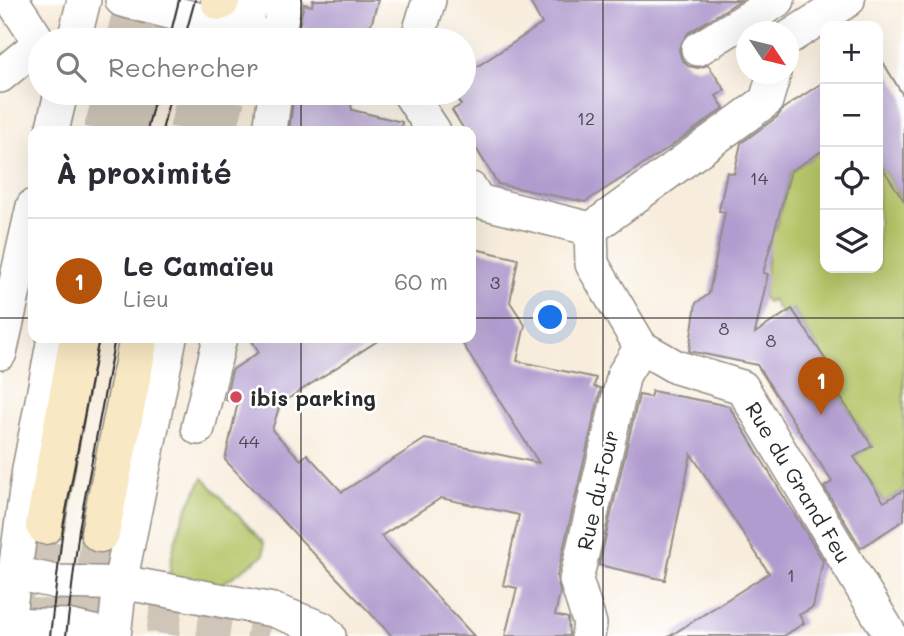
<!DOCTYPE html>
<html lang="fr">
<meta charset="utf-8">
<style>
body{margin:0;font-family:Mali,sans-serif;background:#f7f7f7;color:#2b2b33}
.controls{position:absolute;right:21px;top:21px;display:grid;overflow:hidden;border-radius:14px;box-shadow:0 7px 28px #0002}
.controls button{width:63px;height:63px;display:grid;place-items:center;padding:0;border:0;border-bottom:2px solid #e1e1e2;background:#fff;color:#2b2b33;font:35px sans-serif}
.compass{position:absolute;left:736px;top:21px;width:63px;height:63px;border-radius:50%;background:#fff;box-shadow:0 7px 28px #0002;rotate:125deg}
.you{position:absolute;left:551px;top:318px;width:24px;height:24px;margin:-18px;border:5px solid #fff;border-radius:50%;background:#1a73e8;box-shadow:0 0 0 10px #1a73e833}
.badge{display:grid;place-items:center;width:46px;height:46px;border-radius:50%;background:#b45309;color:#fff;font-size:23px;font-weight:700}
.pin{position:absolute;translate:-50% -58px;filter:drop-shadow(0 2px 4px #0008)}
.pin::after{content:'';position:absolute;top:37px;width:24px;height:21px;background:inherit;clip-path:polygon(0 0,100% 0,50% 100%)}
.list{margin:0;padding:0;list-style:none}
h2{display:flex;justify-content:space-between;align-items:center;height:91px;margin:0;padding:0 28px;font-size:30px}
h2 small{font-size:23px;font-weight:400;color:#7c7c81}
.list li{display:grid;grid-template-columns:46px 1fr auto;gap:21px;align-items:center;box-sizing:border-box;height:126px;padding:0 28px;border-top:2px solid #e1e1e2}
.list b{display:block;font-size:26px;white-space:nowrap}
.list p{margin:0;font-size:23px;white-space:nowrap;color:#7c7c81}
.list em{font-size:23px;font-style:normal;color:#7c7c81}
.icon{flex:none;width:38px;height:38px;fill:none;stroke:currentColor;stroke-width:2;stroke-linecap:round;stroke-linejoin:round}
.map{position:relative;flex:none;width:904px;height:636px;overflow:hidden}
.search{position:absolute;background:#fff;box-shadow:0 7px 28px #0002;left:28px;top:28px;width:448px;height:77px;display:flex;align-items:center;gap:18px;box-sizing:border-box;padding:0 24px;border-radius:38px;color:#7c7c81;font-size:26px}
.panel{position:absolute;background:#fff;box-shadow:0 7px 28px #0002;left:28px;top:126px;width:448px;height:217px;border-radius:14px}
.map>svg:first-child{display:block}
.green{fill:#b5c568;stroke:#70784a;stroke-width:2}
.building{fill:#b19ccf}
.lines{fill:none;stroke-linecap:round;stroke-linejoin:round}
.street-tunnel{stroke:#cfc6b9;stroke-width:33;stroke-dasharray:33 17;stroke-linecap:butt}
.secondary-tunnel{stroke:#cfc6b9;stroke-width:38;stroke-dasharray:38 19;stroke-linecap:butt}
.street-casing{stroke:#928c84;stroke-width:36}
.secondary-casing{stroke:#928c84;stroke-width:41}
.street{stroke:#fff;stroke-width:33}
.secondary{stroke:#f8e8c3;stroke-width:38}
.tram{stroke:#2b2b2b;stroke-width:2}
.grid{fill:none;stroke:#2b2b2b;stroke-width:2;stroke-opacity:0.55}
.poi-dot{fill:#d1495b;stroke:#fff;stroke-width:2.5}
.labels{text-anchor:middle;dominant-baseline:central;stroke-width:5;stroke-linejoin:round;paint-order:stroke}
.number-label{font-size:18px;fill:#4c4754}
.poi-label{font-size:21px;font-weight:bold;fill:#2b2b2b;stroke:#fff;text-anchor:start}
.street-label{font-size:21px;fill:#2b2b2b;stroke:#fff}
</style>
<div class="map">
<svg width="904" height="636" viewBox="0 0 904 636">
<rect width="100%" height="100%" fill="#fff"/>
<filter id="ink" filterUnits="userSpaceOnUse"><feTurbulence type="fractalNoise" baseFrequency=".0143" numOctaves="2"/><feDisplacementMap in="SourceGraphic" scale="14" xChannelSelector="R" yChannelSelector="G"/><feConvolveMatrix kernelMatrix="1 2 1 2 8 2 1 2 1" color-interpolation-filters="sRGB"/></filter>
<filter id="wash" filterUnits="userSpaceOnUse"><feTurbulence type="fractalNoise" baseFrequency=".00686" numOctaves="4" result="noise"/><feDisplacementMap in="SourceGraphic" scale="28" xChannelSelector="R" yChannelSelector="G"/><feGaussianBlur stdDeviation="1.57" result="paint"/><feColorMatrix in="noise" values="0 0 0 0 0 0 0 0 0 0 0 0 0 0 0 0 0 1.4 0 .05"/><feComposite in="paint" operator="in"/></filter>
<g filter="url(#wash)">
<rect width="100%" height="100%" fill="#f8eddc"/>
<g class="green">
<polygon points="825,149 825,268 878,268 878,161 904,202 904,490 884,502 854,457 872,446 832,384 838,380 793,309 782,315 772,300 767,302 763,297 771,229 775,230 791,171"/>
<path d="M203 478 264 543V555L212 591 169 583C170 544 184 512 203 478Z"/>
</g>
<g id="blocks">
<g class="building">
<polygon points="313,0 378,0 372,22 359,40 303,40 306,29 299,27 302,12 304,4 312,6"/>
<polygon points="529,0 741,0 688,33 679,49 681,58 688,66 698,68 708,65 725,90 716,96 724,108 670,147 585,202 498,184 471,140 471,131 465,131 452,110 461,105 453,93 464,93 464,75 542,24"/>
<polygon points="878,54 904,97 904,201 878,161"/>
<polygon points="825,81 825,149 791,171 763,273 768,274 755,333 792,309 839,380 832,384 872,446 854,457 884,502 904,490 904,520 861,548 824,487 832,482 757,365 689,351 696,303 709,294 725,212 719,211 727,172 734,174 741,143 777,117 784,108"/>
<polygon points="294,93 349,93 352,110 402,122 401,131 289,131"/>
<polygon points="471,248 518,259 510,302 525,325 517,361 596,378 594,387 601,388 557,576 560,593 555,615 568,618 569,636 505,636 517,588 503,585 519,515 441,498 381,536 474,636 392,636 225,460 238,402 225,400 232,370 259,352 250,338 382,338 280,404 272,430 301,460 307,454 342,492 425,439 539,463 459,338 471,338"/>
<polygon points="652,391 729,406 823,561 813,607 799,615 804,623 784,636 670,636 769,573 691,454 665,580 599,565 639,395 650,397"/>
</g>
</g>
</g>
<g filter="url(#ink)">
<use href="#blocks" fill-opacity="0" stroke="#928c84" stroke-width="2"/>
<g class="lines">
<g class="street-tunnel">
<polyline points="122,40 132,0"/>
<polyline points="100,131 110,93"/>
<polyline points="220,131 230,93"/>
<polyline points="0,595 255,630 268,636"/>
</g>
<g class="secondary-tunnel">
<polyline points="151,40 161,0"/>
<polyline points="128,131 137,93"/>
<polyline points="188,131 197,93"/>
<polyline points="33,636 45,525"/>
<polyline points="89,636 100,533"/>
</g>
<defs>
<g id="street">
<polyline points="12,0 40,43"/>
<polyline points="122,0 280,40"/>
<polyline points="250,9 253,0"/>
<polyline points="788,38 848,0"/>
<polyline points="74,40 84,0"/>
<polyline points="277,40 285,0"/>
<polyline points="417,40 429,0"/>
<polyline points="698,49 778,0"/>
<polyline points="0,76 40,43"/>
<polyline points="409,93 434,131"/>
<polyline points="52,131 61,93"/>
<polyline points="270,131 275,93"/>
<polyline points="471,189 478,201 591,229"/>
<polyline points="641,347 676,367 742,387 891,636"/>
<polyline points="641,347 592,264 591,229 766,101 774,74"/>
<polyline points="0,353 33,206"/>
<polyline points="198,428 220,338"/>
<polyline points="14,573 57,582 132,584 273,610 321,628 329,636"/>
<polyline points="7,624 67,626 112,636"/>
<polyline points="6,636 29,469 54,338"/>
<polyline points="114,636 120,583 170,338"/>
<polyline points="588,636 590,624 576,580 624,374 641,347"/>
</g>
<g id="secondary">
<polyline points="220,1 220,0"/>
<polyline points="45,525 79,338"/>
<polyline points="100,533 139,338"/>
</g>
</defs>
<use href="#street" class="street-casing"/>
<use href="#secondary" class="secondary-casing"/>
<use href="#street" class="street"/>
<use href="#secondary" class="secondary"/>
<g class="tram">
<polyline points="169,40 179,0"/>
<polyline points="184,40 195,0"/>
<polyline points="147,131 156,93"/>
<polyline points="162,131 171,93"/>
<polyline points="50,636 63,527 99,338"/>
<polyline points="66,636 79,529 115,338"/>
</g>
</g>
</g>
<path class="grid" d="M301 0V40M603 0V636M301 93V131M0 318H33M471 318H904M301 338V636"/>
<circle class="poi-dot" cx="236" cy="397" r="7"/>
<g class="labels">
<g class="number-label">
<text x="586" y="118">12</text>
<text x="759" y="178">14</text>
<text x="495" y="282">3</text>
<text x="724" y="328">8</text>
<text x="771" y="340">8</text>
<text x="249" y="441">44</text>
<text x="791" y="575">1</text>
</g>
<g class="poi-label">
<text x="250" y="397">ibis parking</text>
</g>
<g class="street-label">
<text transform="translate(799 482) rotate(59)">Rue du Grand Feu</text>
<text transform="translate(597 490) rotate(-77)">Rue du Four</text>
</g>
</g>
</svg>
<div class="controls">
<button>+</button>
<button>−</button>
<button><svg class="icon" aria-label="locate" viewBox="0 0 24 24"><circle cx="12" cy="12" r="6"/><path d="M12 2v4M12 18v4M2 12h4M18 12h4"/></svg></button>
<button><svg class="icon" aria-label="layers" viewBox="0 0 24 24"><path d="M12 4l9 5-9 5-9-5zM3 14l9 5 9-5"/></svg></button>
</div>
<svg class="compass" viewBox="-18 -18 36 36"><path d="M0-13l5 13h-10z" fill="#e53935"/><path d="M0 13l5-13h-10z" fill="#7c7c81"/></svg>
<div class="you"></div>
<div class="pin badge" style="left:821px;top:415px">1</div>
<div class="search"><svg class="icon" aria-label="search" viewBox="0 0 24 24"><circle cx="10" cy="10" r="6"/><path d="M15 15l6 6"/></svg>Rechercher</div>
<section class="panel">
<h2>À proximité<small></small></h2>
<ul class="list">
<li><span class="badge">1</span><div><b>Le Camaïeu</b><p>Lieu</p></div><em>60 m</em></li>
</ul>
</section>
</div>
